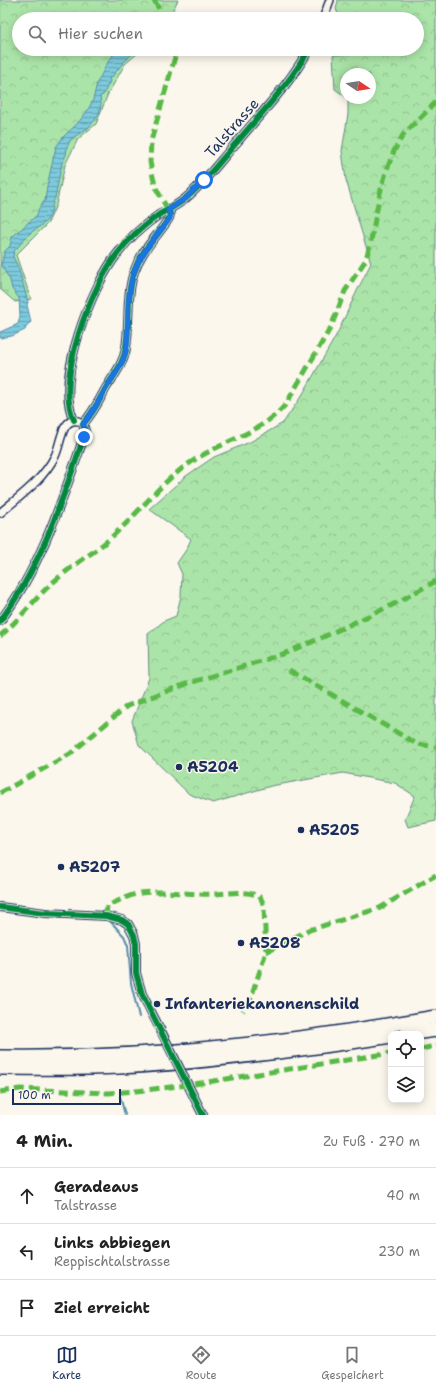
<!DOCTYPE html>
<html lang="de">
<meta charset="utf-8">
<style>
body{margin:0;font-family:"Shantell Sans",sans-serif;background:#f6f6f6;color:#222}
.controls{position:absolute;right:12px;bottom:12px;display:grid;overflow:hidden;border-radius:8px;box-shadow:0 2px 10px #0003}
.controls button{width:36px;height:36px;display:grid;place-items:center;padding:0;border:0;border-bottom:1px solid #e0e0e0;background:#fff;color:#222;font:20px sans-serif}
.compass{position:absolute;left:340px;top:68px;width:36px;height:36px;border-radius:50%;background:#fff;box-shadow:0 2px 10px #0003;rotate:102deg}
.scale{position:absolute;left:12px;bottom:10px;width:109px;box-sizing:border-box;padding-left:4px;border:2px solid #1b2f5e;border-top:0;font-size:11px;line-height:14px;white-space:nowrap;color:#1b2f5e;-webkit-text-stroke:3px #fbf7ec;paint-order:stroke}
.stop{position:absolute;width:12px;height:12px;margin:-9px;border:3px solid #1a73e8;border-radius:50%;background:#fff}
.stop.end{background:#1a73e8;border-color:#fff;box-shadow:0 1px 4px #0008}
.list{margin:0;padding:0;list-style:none}
h2{display:flex;justify-content:space-between;align-items:center;height:52px;margin:0;padding:0 16px;font-size:17px}
h2 small{font-size:13px;font-weight:400;color:#767676}
.list li{display:grid;grid-template-columns:26px 1fr auto;gap:12px;align-items:center;box-sizing:border-box;height:56px;padding:0 16px;border-top:1px solid #e0e0e0}
.list b{display:block;font-size:15px;white-space:nowrap}
.list p{margin:0;font-size:13px;white-space:nowrap;color:#767676}
.list em{font-size:13px;font-style:normal;color:#767676}
.icon{flex:none;width:22px;height:22px;fill:none;stroke:currentColor;stroke-width:2;stroke-linecap:round;stroke-linejoin:round}
.map{position:relative;flex:none;width:436px;height:1115px;overflow:hidden}
.search{position:absolute;background:#fff;box-shadow:0 2px 10px #0003;left:12px;right:12px;top:12px;height:44px;display:flex;align-items:center;gap:10px;box-sizing:border-box;padding:0 14px;border-radius:22px;color:#767676;font-size:15px}
.sheet{height:220px;background:#fff}
nav{display:flex;justify-content:space-around;align-items:center;box-sizing:border-box;height:56px;border-top:1px solid #e0e0e0;background:#fff;font-size:11px;color:#767676}
nav a{display:grid;justify-items:center;gap:2px}
nav .on{color:#1b2f5e}
.map>svg:first-child{display:block}
.forest{fill:url(#forest-crowns);stroke:#638a83}
.water{fill:url(#water-rules);stroke:#568caa}
.lines{fill:none;stroke-linecap:round;stroke-linejoin:round}
.stream{stroke:#568caa;stroke-width:2}
.minor-casing{stroke:#1b2f5e;stroke-width:10}
.motorway-casing{stroke:#1b2f5e;stroke-width:16}
.minor{stroke:#fbf7ec;stroke-width:7}
.motorway{stroke:#fbf7ec;stroke-width:13}
.minor-bridge-casing{stroke:#1b2f5e;stroke-width:10;stroke-linecap:butt}
.minor-bridge{stroke:#fbf7ec;stroke-width:7}
.quiet{stroke:#58b947;stroke-width:5;stroke-dasharray:10 5;stroke-linecap:butt}
.cycleway-casing{stroke:#fbf7ec;stroke-width:8}
.cycleway{stroke:#00873e;stroke-width:6}
.route{stroke:#1a73e8;stroke-width:5}
.poi-dot{fill:#1b2f5e;stroke:#fbf7ec;stroke-width:1.5}
.labels{text-anchor:middle;dominant-baseline:central;stroke-width:3;stroke-linejoin:round;paint-order:stroke}
.street-label{font-size:15px;fill:#1b2f5e;stroke:#fbf7ec}
.poi-label{font-size:15px;font-weight:bold;fill:#1b2f5e;stroke:#fbf7ec;text-anchor:start}
</style>
<div class="map">
<svg width="436" height="1115" viewBox="0 0 436 1115">
<defs>
<pattern id="forest-crowns" width="20" height="18" patternUnits="userSpaceOnUse"><rect width="20" height="18" fill="#abe4a8"/><path d="M2 6a3 3 0 1 1 6 0M12 15a3 3 0 1 1 6 0" fill="none" stroke="#93c493"/></pattern>
<pattern id="water-rules" width="6" height="5" patternUnits="userSpaceOnUse"><rect width="6" height="5" fill="#7dcadc"/><path d="M0 2.5h6" fill="none" stroke="#66a4b6"/></pattern>
</defs>
<rect width="100%" height="100%" fill="#fbf7ec"/>
<filter id="ink" filterUnits="userSpaceOnUse"><feTurbulence type="fractalNoise" baseFrequency=".025" numOctaves="2"/><feDisplacementMap in="SourceGraphic" scale="8" xChannelSelector="R" yChannelSelector="G"/><feConvolveMatrix kernelMatrix="1 2 1 2 8 2 1 2 1" color-interpolation-filters="sRGB"/></filter>
<g filter="url(#ink)">
<g class="forest">
<polygon points="0,0 178,0 168,19 19,19 19,49 143,49 125,64 108,94 96,124 78,139 65,165 56,205 48,223 16,255 31,299 15,302 0,289"/>
<polygon points="338,0 436,0 436,821 408,827 405,819 415,796 395,783 343,773 271,786 213,803 189,794 139,745 132,721 149,678 148,634 164,621 176,616 181,596 182,574 177,563 186,550 191,539 149,509 186,476 214,457 250,442 283,423 304,392 338,332 356,293 371,263 346,180 342,151 348,114 348,98 370,98 370,74 346,74 346,97 335,89 333,55 352,54 353,49 417,49 417,19 340,19 336,9"/>
</g>
<path class="water" d="M123 49H137L122 64 112 77 109 78 110 81 103 95 100 96 101 104 99 114 95 120 88 128 71 139 67 147 66 155 62 163 55 198C51 204 53 212 48 219 44 225 35 229 29 234 23 239 20 246 14 251L13 257C21 271 23 286 28 302L27 305 31 322 27 325 25 330 12 336 0 338V332L18 324 20 316 19 298 12 289 10 280 1 265 5 251 10 246 12 237 37 215 39 208 45 201 47 186 56 147 63 137 78 123 88 110 93 100 97 83 108 62 113 55Z"/>
<g class="lines">
<g class="stream">
<polyline points="110,921 124,936 128,945 131,983 139,1017"/>
<polyline points="120,1096 125,1115"/>
</g>
<defs>
<g id="minor">
<polyline points="323,19 330,0"/>
<path d="M74 420C54 381 92 285 118 253 129 238 144 225 160 214 169 209 178 205 186 198 205 182 220 161 237 142 262 112 290 84 309 49"/>
<path d="M83 424C93 413 99 401 106 388 114 375 124 363 126 348 130 322 126 296 134 272 142 248 157 238 169 218L170 214 168 210"/>
<path d="M0 513C20 496 43 480 55 456 61 445 61 417 78 421"/>
<path d="M0 621C41 567 62 500 84 437L85 431 83 424"/>
<polyline points="0,907 45,913 106,916 122,920 128,924 134,935 136,944 136,973 142,994 161,1031"/>
<polyline points="183,1075 203,1115"/>
</g>
<g id="motorway">
<polyline points="406,1034 436,1030"/>
<path d="M0 1057C80 1058 162 1054 241 1045 307 1038 371 1028 436 1017"/>
<path d="M0 1068C40 1068 79 1069 119 1067 210 1062 301 1050 391 1036"/>
</g>
</defs>
<use href="#minor" class="minor-casing"/>
<use href="#motorway" class="motorway-casing"/>
<use href="#minor" class="minor"/>
<use href="#motorway" class="motorway"/>
<defs>
<polyline id="minor-bridge" points="161,1031 183,1075"/>
</defs>
<use href="#minor-bridge" class="minor-bridge-casing"/>
<use href="#minor-bridge" class="minor-bridge"/>
<g class="quiet">
<polyline points="154,0 165,19"/>
<polyline points="168,210 157,190 153,177 150,162 151,141 175,57 175,49"/>
<path d="M0 636C18 621 32 602 49 586 70 566 97 552 118 531 139 512 156 489 179 471 189 463 200 456 212 450 239 436 266 428 286 404L331 327 345 291 365 261 370 246 380 193 387 169 394 151 403 135 436 102"/>
<polyline points="289,670 417,744 436,747"/>
<polyline points="0,793 70,754 127,706 183,685 283,654 321,638 392,605 436,581"/>
<path d="M106 916 107 906C118 901 129 895 141 893 166 890 191 895 216 894 227 893 245 891 256 895 262 897 262 901 264 907L266 952 250 1001 243 1011"/>
<polyline points="266,952 309,930 380,908 436,875"/>
<polyline points="421,1049 436,1046"/>
<polyline points="0,1092 20,1089 108,1093 136,1091 188,1085 391,1053"/>
</g>
<defs>
<g id="cycleway">
<path d="M74 420C54 381 92 285 118 253 129 238 144 225 160 214 169 209 178 205 186 198 205 182 220 161 237 142 262 112 290 84 309 49"/>
<path d="M0 621C41 567 62 500 84 437L85 431 83 424C93 413 99 401 106 388 114 375 124 363 126 348 130 322 126 296 134 272 142 248 157 238 169 218L170 214 168 210"/>
<polyline points="0,907 45,913 106,916 122,920 128,924 134,935 136,944 136,973 142,994 203,1115"/>
</g>
</defs>
<use href="#cycleway" class="cycleway-casing"/>
<use href="#cycleway" class="cycleway"/>
</g>
</g>
<g class="lines" filter="url(#ink)">
<path class="route" d="M84 437 85 431 83 424C93 413 99 401 106 388 115 374 125 362 127 345 129 320 126 295 134 272 142 250 157 236 170 218V214L168 210 186 198 204 180"/>
</g>
<g class="poi-dot">
<circle cx="179" cy="767" r="4"/>
<circle cx="301" cy="830" r="4"/>
<circle cx="61" cy="867" r="4"/>
<circle cx="241" cy="943" r="4"/>
<circle cx="157" cy="1004" r="4"/>
</g>
<g class="labels">
<g class="street-label">
<text transform="translate(232 128) rotate(-49)">Talstrasse</text>
</g>
<g class="poi-label">
<text x="187" y="767">A5204</text>
<text x="309" y="830">A5205</text>
<text x="69" y="867">A5207</text>
<text x="249" y="943">A5208</text>
<text x="165" y="1004">Infanteriekanonenschild</text>
</g>
</g>
</svg>
<div class="controls">
<button><svg class="icon" aria-label="locate" viewBox="0 0 24 24"><circle cx="12" cy="12" r="6"/><path d="M12 2v4M12 18v4M2 12h4M18 12h4"/></svg></button>
<button><svg class="icon" aria-label="layers" viewBox="0 0 24 24"><path d="M12 4l9 5-9 5-9-5zM3 14l9 5 9-5"/></svg></button>
</div>
<svg class="compass" viewBox="-18 -18 36 36"><path d="M0-13l5 13h-10z" fill="#e53935"/><path d="M0 13l5-13h-10z" fill="#767676"/></svg>
<div class="scale">100 m</div>
<div class="stop" style="left:204px;top:180px"></div>
<div class="stop end" style="left:84px;top:437px"></div>
<div class="search"><svg class="icon" aria-label="search" viewBox="0 0 24 24"><circle cx="10" cy="10" r="6"/><path d="M15 15l6 6"/></svg>Hier suchen</div>
</div>
<section class="sheet">
<h2>4 Min.<small>Zu Fuß · 270 m</small></h2>
<ul class="list">
<li><svg class="icon" aria-label="ahead" viewBox="0 0 24 24"><path d="M12 20V5M6 11l6-6 6 6"/></svg><div><b>Geradeaus</b><p>Talstrasse</p></div><em>40 m</em></li>
<li><svg class="icon" aria-label="left" viewBox="0 0 24 24"><path d="M17 20v-9H6M10 6l-5 5 5 5"/></svg><div><b>Links abbiegen</b><p>Reppischtalstrasse</p></div><em>230 m</em></li>
<li><svg class="icon" aria-label="arrive" viewBox="0 0 24 24"><path d="M6 21V4h12l-3 4 3 4H6"/></svg><div><b>Ziel erreicht</b></div></li>
</ul>
</section>
<nav>
<a class="on"><svg class="icon" aria-label="map" viewBox="0 0 24 24"><path d="M3 6l6-2 6 2 6-2v14l-6 2-6-2-6 2zM9 4v14M15 6v14"/></svg>Karte</a>
<a><svg class="icon" aria-label="directions" viewBox="0 0 24 24"><path d="M12 3l9 9-9 9-9-9zM9 14v-3h6M13 9l2 2-2 2"/></svg>Route</a>
<a><svg class="icon" aria-label="saved" viewBox="0 0 24 24"><path d="M7 4h10v16l-5-4-5 4z"/></svg>Gespeichert</a>
</nav>
